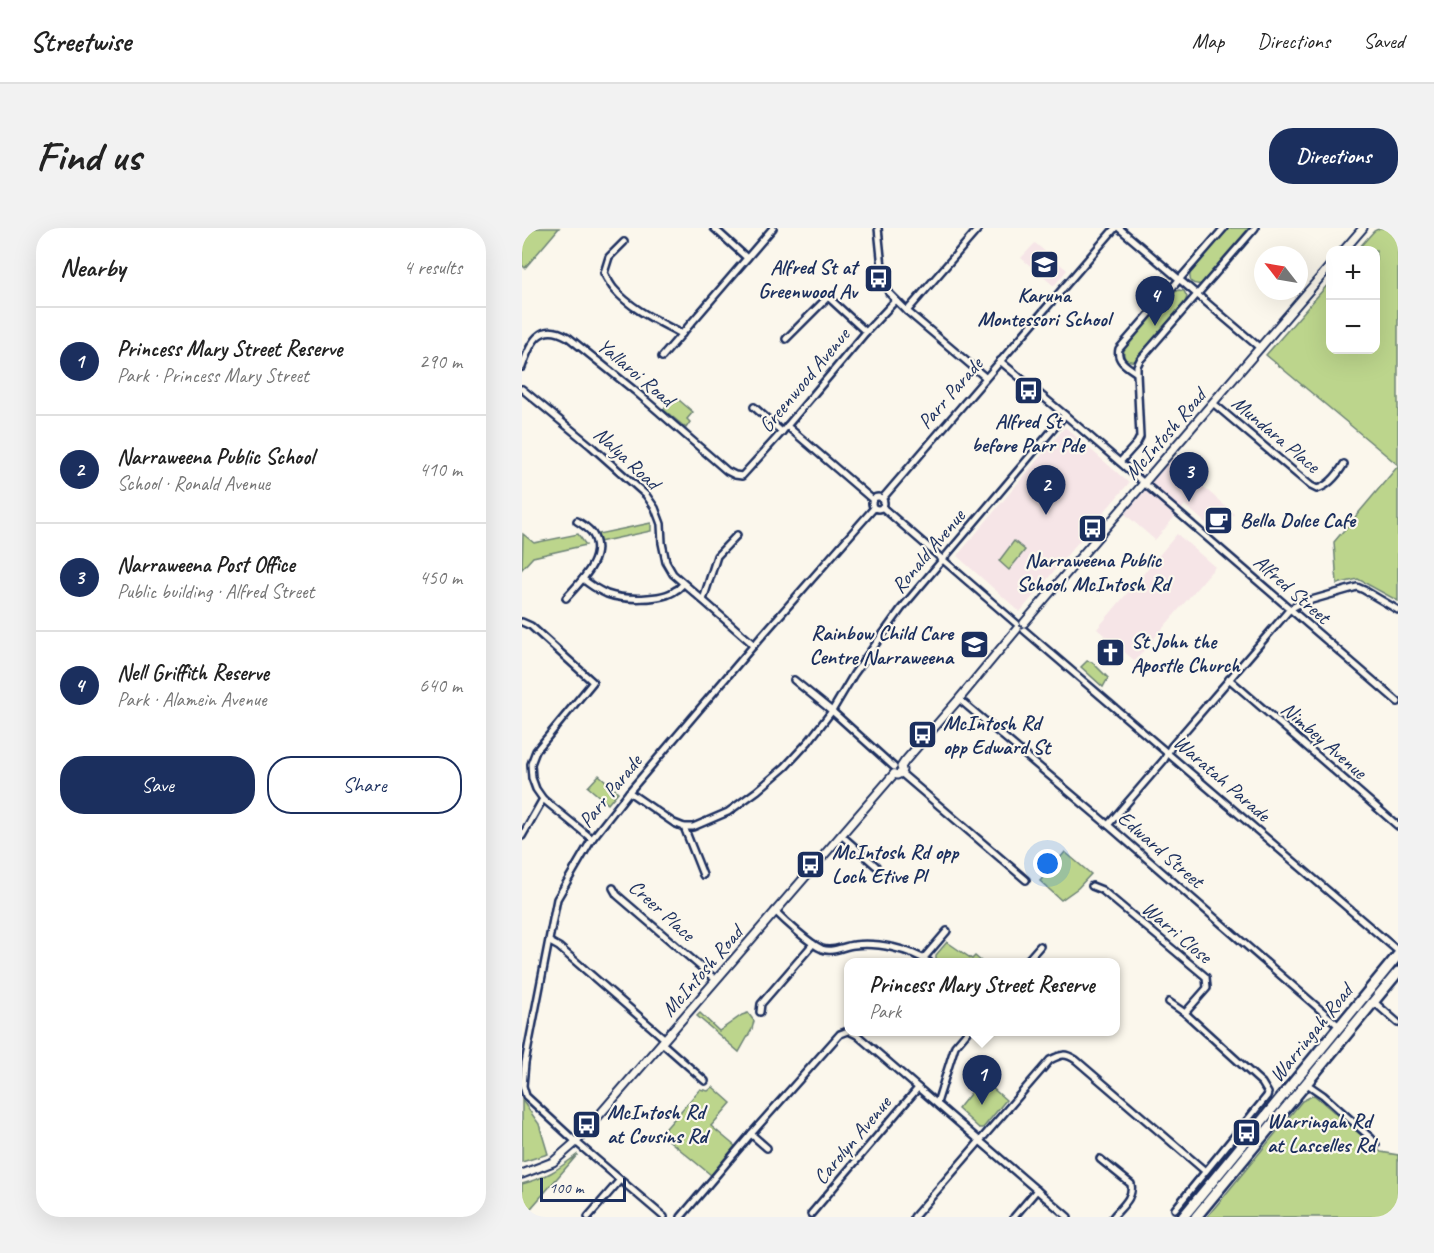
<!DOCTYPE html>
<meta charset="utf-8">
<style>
body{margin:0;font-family:Caveat,sans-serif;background:#f2f2f2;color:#222}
.controls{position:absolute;right:18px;top:18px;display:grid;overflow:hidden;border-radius:12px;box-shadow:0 6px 24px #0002}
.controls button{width:54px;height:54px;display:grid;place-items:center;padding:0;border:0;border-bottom:2px solid #e0e0e0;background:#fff;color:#222;font:30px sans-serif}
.compass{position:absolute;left:732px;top:18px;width:54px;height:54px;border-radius:50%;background:#fff;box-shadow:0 6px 24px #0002;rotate:301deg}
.scale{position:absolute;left:18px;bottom:15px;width:86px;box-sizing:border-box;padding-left:6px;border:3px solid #1b2f5e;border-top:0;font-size:16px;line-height:21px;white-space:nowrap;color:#1b2f5e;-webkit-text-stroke:4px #fbf7ec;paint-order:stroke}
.you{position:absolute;left:526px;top:636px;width:21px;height:21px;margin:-15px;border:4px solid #fff;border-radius:50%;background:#1a73e8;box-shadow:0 0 0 9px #1a73e833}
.badge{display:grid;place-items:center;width:39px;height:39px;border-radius:50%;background:#1b2f5e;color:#fff;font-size:20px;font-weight:700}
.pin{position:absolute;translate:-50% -50px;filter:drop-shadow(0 2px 3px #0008)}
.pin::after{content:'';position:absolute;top:32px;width:21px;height:18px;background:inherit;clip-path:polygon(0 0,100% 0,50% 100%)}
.popup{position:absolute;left:322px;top:730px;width:276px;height:78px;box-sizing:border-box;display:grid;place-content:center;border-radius:12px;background:#fff;filter:drop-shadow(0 2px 4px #0005);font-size:20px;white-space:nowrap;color:#767676}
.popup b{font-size:22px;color:#222}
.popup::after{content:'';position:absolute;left:50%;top:100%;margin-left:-12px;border:12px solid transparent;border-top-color:#fff}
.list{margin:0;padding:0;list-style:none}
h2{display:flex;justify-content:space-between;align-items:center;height:78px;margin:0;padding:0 24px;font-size:26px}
h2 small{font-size:20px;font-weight:400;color:#767676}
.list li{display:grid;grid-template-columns:39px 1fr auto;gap:18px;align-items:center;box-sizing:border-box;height:108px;padding:0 24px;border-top:2px solid #e0e0e0}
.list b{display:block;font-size:22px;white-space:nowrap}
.list p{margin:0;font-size:20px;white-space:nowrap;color:#767676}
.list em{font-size:20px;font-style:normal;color:#767676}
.actions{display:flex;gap:12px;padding:18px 24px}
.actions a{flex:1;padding:14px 0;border:2px solid #1b2f5e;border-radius:24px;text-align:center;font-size:21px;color:#1b2f5e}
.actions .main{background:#1b2f5e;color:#fff}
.map{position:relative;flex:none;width:876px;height:989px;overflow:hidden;border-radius:24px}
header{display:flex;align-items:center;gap:36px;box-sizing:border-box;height:84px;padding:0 30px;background:#fff;border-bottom:2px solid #e0e0e0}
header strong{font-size:28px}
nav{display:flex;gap:33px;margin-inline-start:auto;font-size:21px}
.intro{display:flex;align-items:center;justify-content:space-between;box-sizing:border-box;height:144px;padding:0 36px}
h1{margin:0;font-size:42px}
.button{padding:15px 27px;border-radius:24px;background:#1b2f5e;color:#fff;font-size:21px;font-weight:700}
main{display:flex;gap:36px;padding:0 36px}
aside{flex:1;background:#fff;border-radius:24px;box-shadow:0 6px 24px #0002}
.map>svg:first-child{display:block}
.built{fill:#f6e5e7}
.green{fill:#bcd58c;stroke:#6c8275;stroke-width:1.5}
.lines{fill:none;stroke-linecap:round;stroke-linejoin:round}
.minor-casing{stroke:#1b2f5e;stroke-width:10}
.tertiary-casing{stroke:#1b2f5e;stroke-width:11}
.trunk-casing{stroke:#1b2f5e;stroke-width:14}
.minor{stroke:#fbf7ec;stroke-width:5}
.tertiary{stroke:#fbf7ec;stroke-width:7}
.trunk{stroke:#fbf7ec;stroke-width:9}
.labels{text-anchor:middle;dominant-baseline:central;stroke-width:4.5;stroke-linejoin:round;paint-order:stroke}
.poi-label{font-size:21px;font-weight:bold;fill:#1b2f5e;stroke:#fbf7ec;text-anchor:start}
.street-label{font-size:21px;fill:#1b2f5e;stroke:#fbf7ec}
</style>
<header>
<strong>Streetwise</strong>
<nav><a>Map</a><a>Directions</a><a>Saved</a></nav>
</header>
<div class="intro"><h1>Find us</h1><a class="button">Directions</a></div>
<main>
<aside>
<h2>Nearby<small>4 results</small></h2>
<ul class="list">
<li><span class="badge">1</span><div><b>Princess Mary Street Reserve</b><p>Park · Princess Mary Street</p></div><em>290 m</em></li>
<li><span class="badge">2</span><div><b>Narraweena Public School</b><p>School · Ronald Avenue</p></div><em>410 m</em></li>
<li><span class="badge">3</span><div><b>Narraweena Post Office</b><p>Public building · Alfred Street</p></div><em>450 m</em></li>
<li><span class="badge">4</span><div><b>Nell Griffith Reserve</b><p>Park · Alamein Avenue</p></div><em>640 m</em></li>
</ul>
<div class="actions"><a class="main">Save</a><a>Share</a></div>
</aside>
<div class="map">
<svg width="876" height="989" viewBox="0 0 876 989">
<rect width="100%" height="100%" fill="#fbf7ec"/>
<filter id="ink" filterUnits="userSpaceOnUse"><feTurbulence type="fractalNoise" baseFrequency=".0167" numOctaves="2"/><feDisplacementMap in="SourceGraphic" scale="12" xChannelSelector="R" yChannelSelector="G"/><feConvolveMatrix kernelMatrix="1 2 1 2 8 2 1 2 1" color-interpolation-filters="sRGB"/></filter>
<g filter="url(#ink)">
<g class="built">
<polygon points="513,15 545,42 532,58 499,30"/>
<polygon points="543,199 607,255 552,319 498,384 435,328"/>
<polygon points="650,231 712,286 695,305 663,277 633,312 603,286"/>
<polygon points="655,306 693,339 613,433 575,401"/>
</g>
<g class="green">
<polygon points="0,0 37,0 3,40 0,37"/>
<path d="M706 0H727L679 56C670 57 667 54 668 45Z"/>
<polygon points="858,0 864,0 876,10 876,237 744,127 808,54 808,122 854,122 854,22 835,22 852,3"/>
<path d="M657 62 662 63 665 69 663 74 613 133C604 134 601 131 602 122L651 65Z"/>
<polygon points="157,172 171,184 165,191 168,194 164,200 141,181"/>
<polygon points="876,238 876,373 836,351 815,356 812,314"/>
<polygon points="129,295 129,303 77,314 76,306"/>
<polygon points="1,306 12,315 56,306 64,317 11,329 0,341"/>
<polygon points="492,313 503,322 487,342 477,333"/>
<polygon points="565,433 570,434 586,450 581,459 559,439"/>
<polygon points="77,547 96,564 86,576 66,559"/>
<polygon points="543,624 569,646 556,660 539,672 518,653"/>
<polygon points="425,714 450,731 453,728 460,734 419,734 414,731 414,727"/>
<polygon points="178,785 197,803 220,787 226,785 232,793 230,801 217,824 175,788"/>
<polygon points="460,851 484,872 461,900 457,900 436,881"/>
<polygon points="191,859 209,875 189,898 213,918 189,947 139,906 178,861 186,863"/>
<polygon points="792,867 859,924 876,927 876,989 685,989 780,873"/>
<polygon points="0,872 17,896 26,926 0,934"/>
<path d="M56 926 4 986 5 989H0V956C26 949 35 942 56 926Z"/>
</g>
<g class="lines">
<defs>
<g id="minor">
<polyline points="192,0 225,30"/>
<polyline points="356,0 361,49 367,65 385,83 463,149"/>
<polyline points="597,0 738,120"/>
<path d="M102 14 87 29 82 45C85 50 88 56 92 61 110 82 136 93 160 106"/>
<polyline points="385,83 457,0"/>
<polyline points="264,111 306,69 344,104"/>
<polyline points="140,129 251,0"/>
<polyline points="478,133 543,187 876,474"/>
<path d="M0 139C8 116 17 92 46 109L113 163 205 243 213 247 220 248 260 204 344 104 373 73"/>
<polyline points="615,145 615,138 618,132 733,0"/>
<polyline points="0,161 69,218 124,267 133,280 139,296 140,315 144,334 151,346 232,417"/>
<path d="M691 175 789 258 795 261C806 258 816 246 822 236"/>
<polyline points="232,179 260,204"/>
<polyline points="265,198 351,272"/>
<path d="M598 234 615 215 618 209 615 145C606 139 594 133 597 121L702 0"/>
<circle cx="356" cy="275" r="6"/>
<polyline points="360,271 593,0"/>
<polyline points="360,279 495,396"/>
<path d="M61 351C68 357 76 362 85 366 101 372 140 373 154 362 157 361 159 358 161 356"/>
<path d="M44 370C58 354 86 329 70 305 66 300 60 296 55 293"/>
<polyline points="181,372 195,328 215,307"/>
<polyline points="0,394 9,398 71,454 14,523 9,536 10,550 14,561 21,571 70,611"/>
<polyline points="502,402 876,723"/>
<polyline points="707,451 876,598"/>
<polyline points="272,452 310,483 372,539"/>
<polyline points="437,471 586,597 817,798"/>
<polyline points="379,545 504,652"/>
<polyline points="107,564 152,595 162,599 171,599 206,584 235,563 263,539 287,513 310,483 332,446 379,381 543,187"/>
<polyline points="586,597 642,532 649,519 768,381 779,375 835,359 842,362 876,382"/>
<polyline points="162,599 181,647"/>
<polyline points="319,607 354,638"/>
<polyline points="0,608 21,571"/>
<polyline points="570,658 580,662 684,749 685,760 663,785"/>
<polyline points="91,660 95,667 194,752"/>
<path d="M253 683C263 693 288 716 300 721 311 725 321 718 332 717 356 714 387 721 407 734"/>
<polyline points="28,714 37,719 143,811"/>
<polyline points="401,731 425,703"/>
<polyline points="504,734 518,718"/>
<polyline points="647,774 663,785 740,855 746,865 745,868 653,981"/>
<polyline points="852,774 876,795"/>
<polyline points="238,784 239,776 291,716"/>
<polyline points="329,804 335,807 546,989"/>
<polyline points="140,815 183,853"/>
<polyline points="785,856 801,867 849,910 854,917"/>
<polyline points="415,875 433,818 445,804"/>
<polyline points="229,906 245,920"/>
<path d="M578 931 609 956C612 970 599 979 591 989"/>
<polyline points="289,986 396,860"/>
<polyline points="66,989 98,952"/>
<polyline points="142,989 54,914 4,868 1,858 3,835 35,671 70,611 107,564 232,417 352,280"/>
<polyline points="159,989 229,906 318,806 326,803"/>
<path d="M392 989 528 832C540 826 543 825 554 832L683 943"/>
<polyline points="492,989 515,962"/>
</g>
<g id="tertiary">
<polyline points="822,22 841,0"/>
<polyline points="502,395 808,38"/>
<polyline points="372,546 375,547 379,545 380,542 379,539 383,533 437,471 495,401"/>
<polyline points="0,946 31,934 54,914 372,546"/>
</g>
<g id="trunk">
<polyline points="661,989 876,727"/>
<polyline points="674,989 876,744"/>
</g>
</defs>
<use href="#minor" class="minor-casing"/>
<use href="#tertiary" class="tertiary-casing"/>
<use href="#trunk" class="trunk-casing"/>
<use href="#minor" class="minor"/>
<use href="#tertiary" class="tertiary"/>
<use href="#trunk" class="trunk"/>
</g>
</g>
<defs>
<symbol id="school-square" viewBox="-11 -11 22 22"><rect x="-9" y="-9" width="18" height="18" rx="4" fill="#1b2f5e" stroke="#fbf7ec"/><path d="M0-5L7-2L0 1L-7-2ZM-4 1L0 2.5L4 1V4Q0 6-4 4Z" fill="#fff"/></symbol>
<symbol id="bus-square" viewBox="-11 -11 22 22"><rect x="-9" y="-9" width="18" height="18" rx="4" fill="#1b2f5e" stroke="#fbf7ec"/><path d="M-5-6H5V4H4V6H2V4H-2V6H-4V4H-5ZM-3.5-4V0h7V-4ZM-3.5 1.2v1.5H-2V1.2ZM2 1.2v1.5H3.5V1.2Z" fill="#fff"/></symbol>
<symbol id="cafe-square" viewBox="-11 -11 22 22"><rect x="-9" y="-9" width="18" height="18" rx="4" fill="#1b2f5e" stroke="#fbf7ec"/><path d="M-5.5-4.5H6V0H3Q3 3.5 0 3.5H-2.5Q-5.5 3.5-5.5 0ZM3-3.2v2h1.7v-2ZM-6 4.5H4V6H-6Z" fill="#fff"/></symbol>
<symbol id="church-square" viewBox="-11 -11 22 22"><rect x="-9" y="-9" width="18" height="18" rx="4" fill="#1b2f5e" stroke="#fbf7ec"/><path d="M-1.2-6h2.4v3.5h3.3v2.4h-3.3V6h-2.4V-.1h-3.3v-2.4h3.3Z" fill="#fff"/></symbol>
</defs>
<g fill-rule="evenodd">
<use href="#school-square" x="506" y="20" width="33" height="33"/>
<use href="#bus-square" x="340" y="34" width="33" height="33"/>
<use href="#bus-square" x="490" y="146" width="33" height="33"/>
<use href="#cafe-square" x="680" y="276" width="33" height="33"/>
<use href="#bus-square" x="554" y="284" width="33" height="33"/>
<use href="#school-square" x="436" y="400" width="33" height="33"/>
<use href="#church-square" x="572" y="408" width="33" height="33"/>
<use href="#bus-square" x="384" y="490" width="33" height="33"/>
<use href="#bus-square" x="272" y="620" width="33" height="33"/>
<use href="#bus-square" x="48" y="880" width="33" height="33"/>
<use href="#bus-square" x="708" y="888" width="33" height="33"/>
</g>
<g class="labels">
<g class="poi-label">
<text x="335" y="39" text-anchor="end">Alfred St at<tspan x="335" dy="24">Greenwood Av</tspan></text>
<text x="522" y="67" text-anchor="middle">Karuna<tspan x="522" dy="24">Montessori School</tspan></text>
<text x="506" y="193" text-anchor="middle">Alfred St<tspan x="506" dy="24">before Parr Pde</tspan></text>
<text x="718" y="292">Bella Dolce Cafe</text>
<text x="571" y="332" text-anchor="middle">Narraweena Public<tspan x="571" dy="24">School, McIntosh Rd</tspan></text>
<text x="431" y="405" text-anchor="end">Rainbow Child Care<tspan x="431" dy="24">Centre Narraweena</tspan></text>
<text x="609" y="413">St John the<tspan x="609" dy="24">Apostle Church</tspan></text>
<text x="421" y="495">McIntosh Rd<tspan x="421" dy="24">opp Edward St</tspan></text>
<text x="310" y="624">McIntosh Rd opp<tspan x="310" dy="24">Loch Etive Pl</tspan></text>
<text x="85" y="884">McIntosh Rd<tspan x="85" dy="24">at Cousins Rd</tspan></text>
<text x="745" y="893">Warringah Rd<tspan x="745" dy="24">at Lascelles Rd</tspan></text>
</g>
<g class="street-label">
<text transform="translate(114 144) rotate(40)">Yallaroi Road</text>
<text transform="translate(282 152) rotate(-50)">Greenwood Avenue</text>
<text transform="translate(428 165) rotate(-49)">Parr Parade</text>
<text transform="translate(643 206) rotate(-49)">McIntosh Road</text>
<text transform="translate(754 206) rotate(40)">Mundara Place</text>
<text transform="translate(105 230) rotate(43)">Nalya Road</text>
<text transform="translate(406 323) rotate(-50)">Ronald Avenue</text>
<text transform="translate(770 361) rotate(41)">Alfred Street</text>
<text transform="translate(802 512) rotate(41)">Nimbey Avenue</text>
<text transform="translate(700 550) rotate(41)">Waratah Parade</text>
<text transform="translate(88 563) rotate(-51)">Parr Parade</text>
<text transform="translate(639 621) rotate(41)">Edward Street</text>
<text transform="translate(140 682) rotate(42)">Creer Place</text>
<text transform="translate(655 704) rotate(40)">Warri Close</text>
<text transform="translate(180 743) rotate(-49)">McIntosh Road</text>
<text transform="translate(789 805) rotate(-51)">Warringah Road</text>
<text transform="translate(330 912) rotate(-50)">Carolyn Avenue</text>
</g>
</g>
</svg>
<div class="controls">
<button>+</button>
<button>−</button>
</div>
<svg class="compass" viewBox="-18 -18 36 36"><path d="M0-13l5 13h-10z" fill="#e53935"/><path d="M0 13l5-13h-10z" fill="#767676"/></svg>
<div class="scale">100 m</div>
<div class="you"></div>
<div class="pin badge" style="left:460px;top:877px">1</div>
<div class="popup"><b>Princess Mary Street Reserve</b>Park</div>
<div class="pin badge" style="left:524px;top:287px">2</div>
<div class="pin badge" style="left:667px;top:274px">3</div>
<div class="pin badge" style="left:633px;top:98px">4</div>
</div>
</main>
